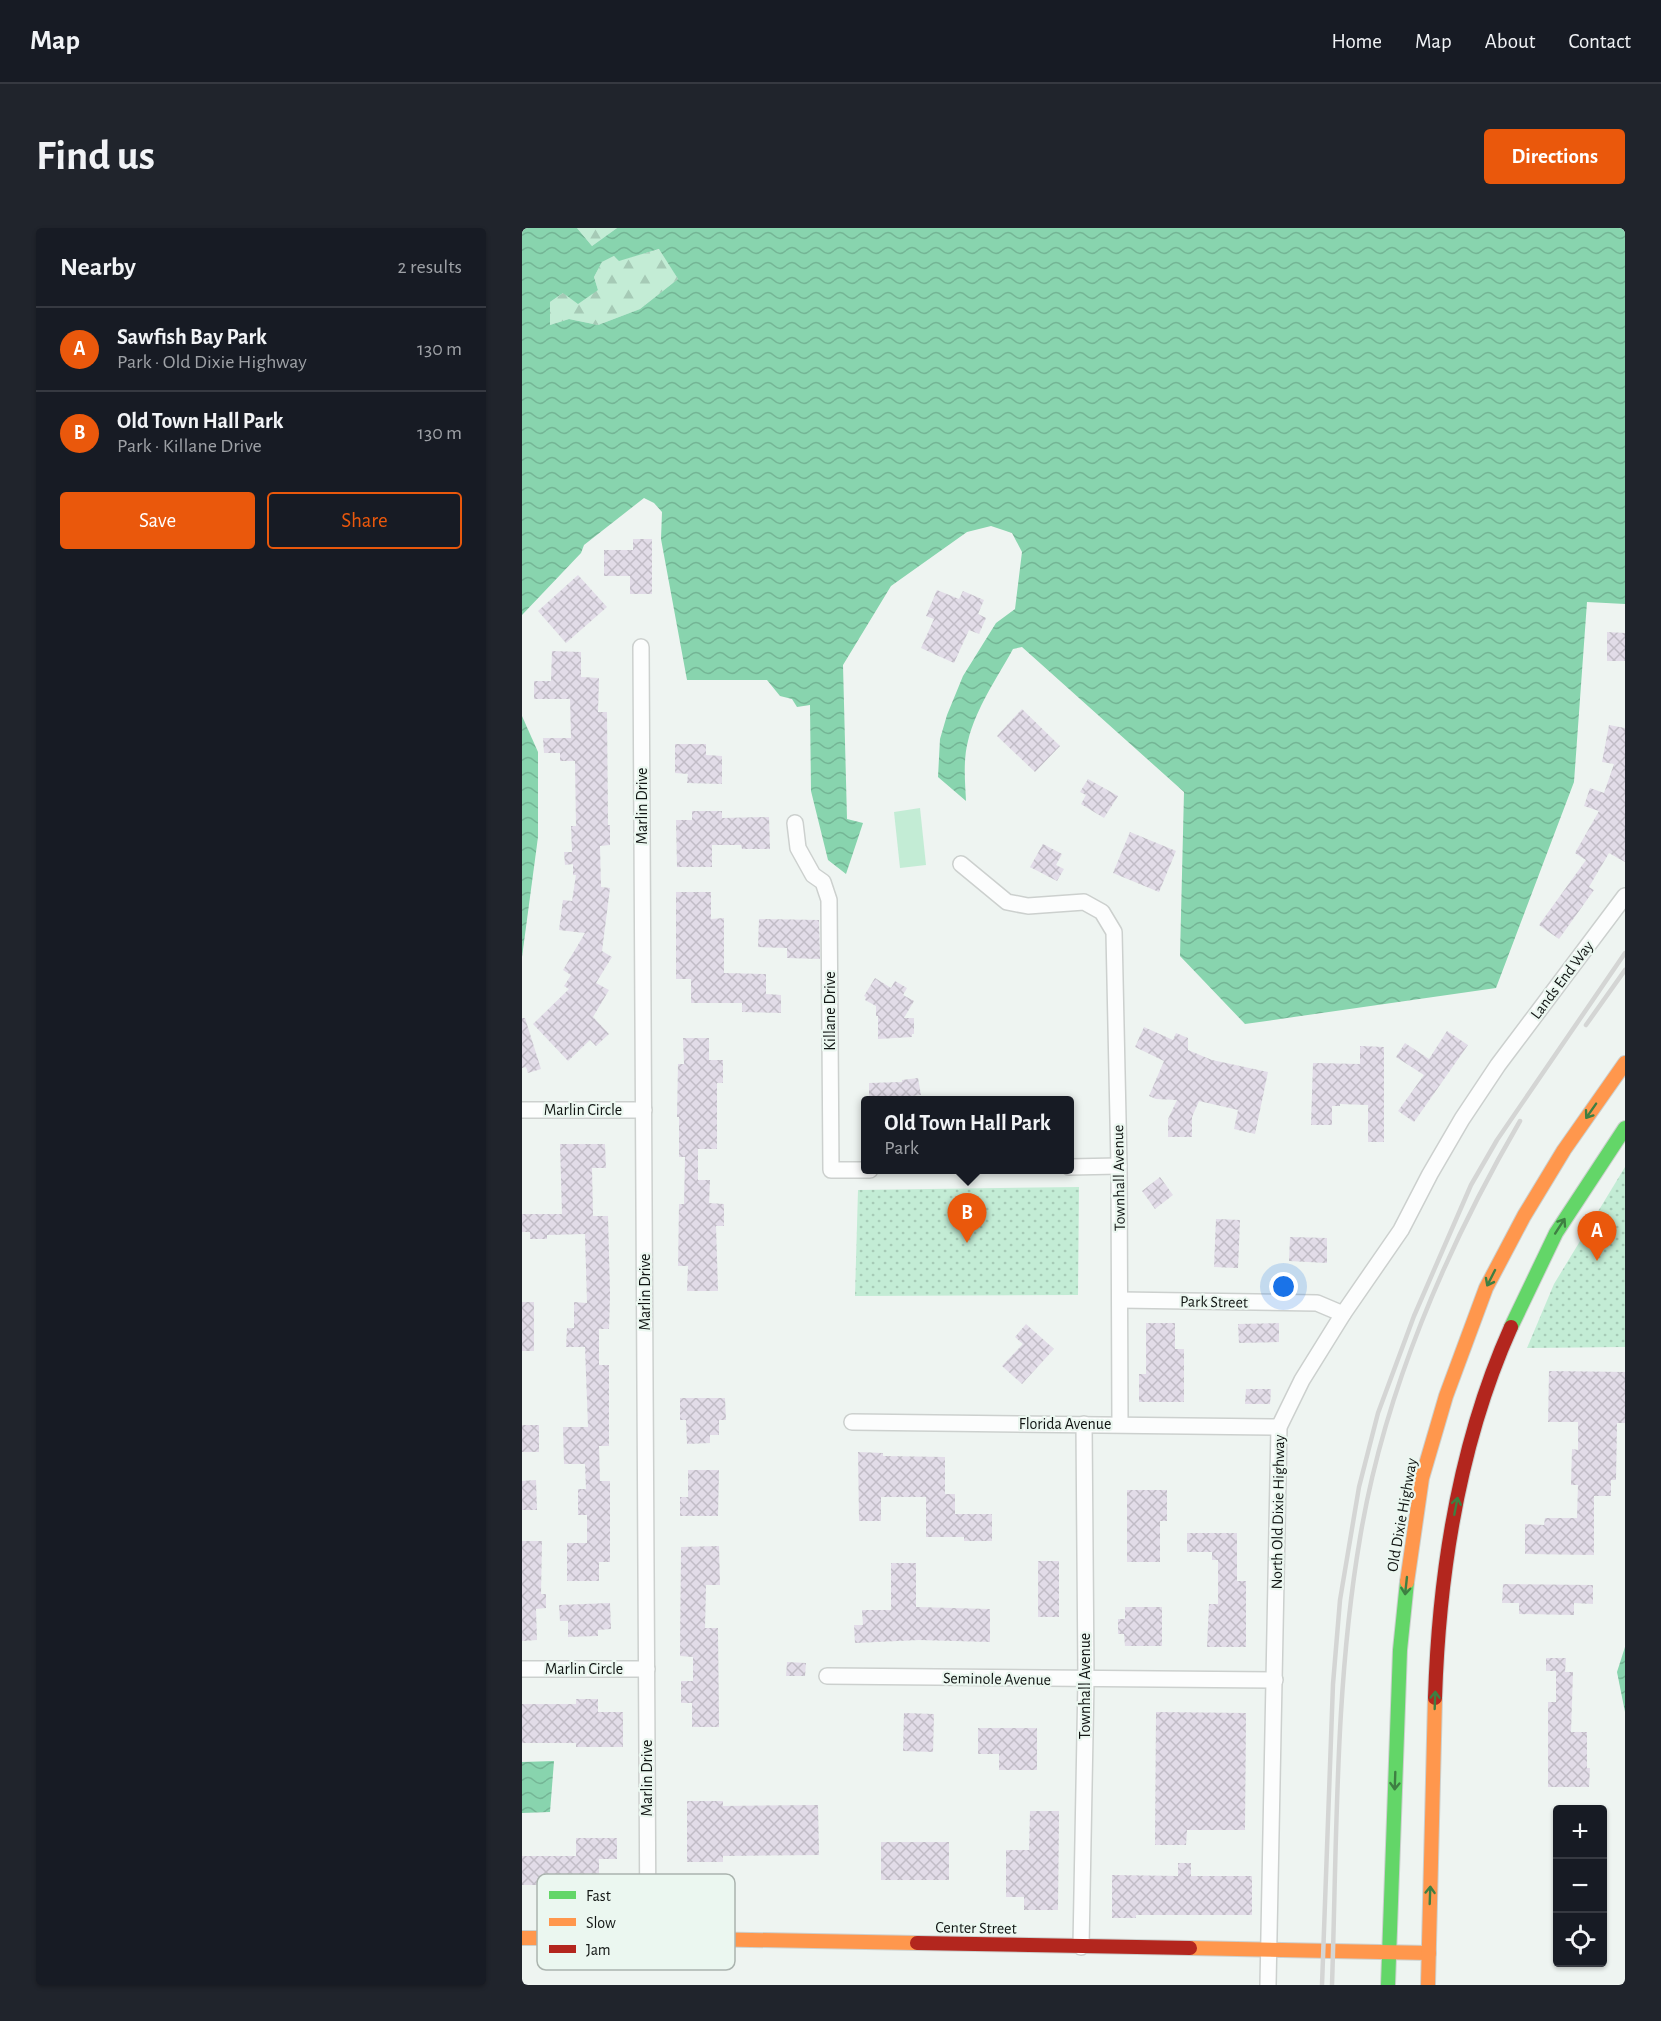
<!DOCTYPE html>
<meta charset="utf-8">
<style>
body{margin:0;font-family:"Alegreya Sans",sans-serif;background:#20242c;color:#f1f3f6}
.controls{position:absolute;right:18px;bottom:18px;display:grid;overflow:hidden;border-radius:6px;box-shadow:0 2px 4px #0004}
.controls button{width:54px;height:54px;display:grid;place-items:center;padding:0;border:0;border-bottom:2px solid #363941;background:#171b24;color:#f1f3f6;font:30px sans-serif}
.you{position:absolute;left:762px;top:1059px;width:21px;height:21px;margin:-15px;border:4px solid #fff;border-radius:50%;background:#1a73e8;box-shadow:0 0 0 9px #1a73e833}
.badge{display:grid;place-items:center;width:39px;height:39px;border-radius:50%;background:#ea580c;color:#fff;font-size:20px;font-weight:700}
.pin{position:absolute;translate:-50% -50px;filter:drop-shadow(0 2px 3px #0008)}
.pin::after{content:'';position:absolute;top:32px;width:21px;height:18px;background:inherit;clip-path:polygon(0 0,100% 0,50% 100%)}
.popup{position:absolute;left:339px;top:868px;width:213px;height:78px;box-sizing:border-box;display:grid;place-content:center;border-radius:6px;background:#171b24;filter:drop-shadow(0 2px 4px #0005);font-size:20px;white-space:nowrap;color:#9ea1a6}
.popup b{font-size:22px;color:#f1f3f6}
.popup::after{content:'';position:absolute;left:50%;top:100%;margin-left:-12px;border:12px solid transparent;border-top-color:#171b24}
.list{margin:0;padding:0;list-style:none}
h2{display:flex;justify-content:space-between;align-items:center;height:78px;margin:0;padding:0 24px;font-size:26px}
h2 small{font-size:20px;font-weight:400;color:#9ea1a6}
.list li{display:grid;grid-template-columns:39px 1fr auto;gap:18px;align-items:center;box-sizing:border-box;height:84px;padding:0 24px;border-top:2px solid #363941}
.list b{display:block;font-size:22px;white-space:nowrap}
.list p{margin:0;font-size:20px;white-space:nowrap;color:#9ea1a6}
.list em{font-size:20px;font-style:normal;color:#9ea1a6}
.actions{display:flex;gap:12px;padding:18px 24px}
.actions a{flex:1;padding:14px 0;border:2px solid #ea580c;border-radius:6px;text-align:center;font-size:21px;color:#ea580c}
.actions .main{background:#ea580c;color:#fff}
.icon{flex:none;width:33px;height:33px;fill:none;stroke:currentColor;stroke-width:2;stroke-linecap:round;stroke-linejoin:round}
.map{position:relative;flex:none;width:1103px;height:1757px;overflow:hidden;border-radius:6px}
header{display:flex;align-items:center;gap:36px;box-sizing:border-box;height:84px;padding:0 30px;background:#171b24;border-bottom:2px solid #363941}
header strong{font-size:28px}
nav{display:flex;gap:33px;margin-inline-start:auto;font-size:21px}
.intro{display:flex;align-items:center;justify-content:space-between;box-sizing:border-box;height:144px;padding:0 36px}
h1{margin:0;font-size:42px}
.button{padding:15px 27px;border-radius:6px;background:#ea580c;color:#fff;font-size:21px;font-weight:700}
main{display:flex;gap:36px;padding:0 36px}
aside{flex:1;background:#171b24;border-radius:6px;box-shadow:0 2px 4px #0004}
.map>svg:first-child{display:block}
.grass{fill:#c3ecd5}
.forest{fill:url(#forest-firs)}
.park{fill:url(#park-dots)}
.water{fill:url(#water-waves);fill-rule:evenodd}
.building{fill:url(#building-cross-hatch)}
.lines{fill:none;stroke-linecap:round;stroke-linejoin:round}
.street-casing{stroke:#ccd0ce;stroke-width:18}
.fast-casing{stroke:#ccd0ce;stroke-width:16}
.slow-casing{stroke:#ccd0ce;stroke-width:16}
.jam-casing{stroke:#ccd0ce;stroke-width:16}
.street{stroke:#fcfdfd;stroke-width:15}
.fast{stroke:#63d668;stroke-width:14}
.slow{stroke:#ff974d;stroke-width:14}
.jam{stroke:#b3261e;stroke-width:14}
.rail{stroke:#d4d5d4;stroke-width:4.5}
.oneway{stroke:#3e7f42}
.labels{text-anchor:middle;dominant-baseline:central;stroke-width:4.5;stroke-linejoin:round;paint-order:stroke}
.street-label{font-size:16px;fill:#111513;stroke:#ebf7f0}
.key{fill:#ebf7f0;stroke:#aab3ae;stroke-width:1.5}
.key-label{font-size:16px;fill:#111513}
</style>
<header>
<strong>Map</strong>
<nav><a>Home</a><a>Map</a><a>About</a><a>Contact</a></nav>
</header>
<div class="intro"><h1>Find us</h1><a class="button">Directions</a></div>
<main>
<aside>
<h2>Nearby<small>2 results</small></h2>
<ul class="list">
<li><span class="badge">A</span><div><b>Sawfish Bay Park</b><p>Park · Old Dixie Highway</p></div><em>130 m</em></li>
<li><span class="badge">B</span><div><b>Old Town Hall Park</b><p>Park · Killane Drive</p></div><em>130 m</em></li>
</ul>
<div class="actions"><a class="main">Save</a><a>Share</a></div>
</aside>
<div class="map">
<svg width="1103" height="1757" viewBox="0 0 1103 1757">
<defs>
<pattern id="forest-firs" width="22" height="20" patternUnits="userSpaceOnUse" patternTransform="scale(1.5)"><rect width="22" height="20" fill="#c3ecd5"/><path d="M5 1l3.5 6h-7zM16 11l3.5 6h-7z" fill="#a6cab6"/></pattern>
<pattern id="park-dots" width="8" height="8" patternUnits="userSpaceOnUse" patternTransform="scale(1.5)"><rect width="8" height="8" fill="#c3ecd5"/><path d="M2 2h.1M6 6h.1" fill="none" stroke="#a6cab6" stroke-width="1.8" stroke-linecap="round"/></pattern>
<pattern id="water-waves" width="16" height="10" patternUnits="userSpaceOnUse" patternTransform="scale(1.5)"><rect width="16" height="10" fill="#88d4ae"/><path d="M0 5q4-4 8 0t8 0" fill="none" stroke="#74b595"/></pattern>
<pattern id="building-cross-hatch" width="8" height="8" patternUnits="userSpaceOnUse" patternTransform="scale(1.5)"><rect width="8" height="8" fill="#e2dce8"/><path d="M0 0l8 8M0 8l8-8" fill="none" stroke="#c1bcc6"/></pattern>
</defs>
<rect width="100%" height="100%" fill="#eef4f1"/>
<polygon class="grass" points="398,580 404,637 378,640 372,584"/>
<g class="forest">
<polygon points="55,0 95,0 70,18"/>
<polygon points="138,21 156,51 118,81 76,97 47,91 28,97 28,74 41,65 76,62 72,49 80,34 92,28 98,32"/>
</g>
<g class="park">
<polygon points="1103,939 1103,1119 1005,1120 1032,1056"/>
<polygon points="557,959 556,1067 333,1068 336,962"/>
</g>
<g class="water">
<path d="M0 0H55L70 18 95 0H1103V376L1065 374 1052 554 974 760 723 796 658 728 662 564 500 419 491 421C475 450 454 480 446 513 441 532 443 553 444 573L416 549 418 511 425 487 441 448 474 395 493 381 500 324 490 305 469 298 445 304 369 358 321 437 325 591 341 595 324 646 306 632 289 563 288 477 275 479 270 471 258 468 245 452H165L139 311 140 284 132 275 122 270 62 317 59 325 0 387ZM137 21 156 51 118 81 76 97 47 91 28 97V74L41 65 56 76 76 62 72 49 80 34 92 28 97 33Z"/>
<polygon points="0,488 16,524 16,609 0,729"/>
<polygon points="1103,1419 1103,1484 1095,1444"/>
<polygon points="32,1533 28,1584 0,1585 0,1534"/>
</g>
<g class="building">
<polygon points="111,311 130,311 130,366 108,366 108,348 82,348 82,322 111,322"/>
<polygon points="56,347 85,379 44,415 16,383"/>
<polygon points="415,362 437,371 441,363 462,372 456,386 464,390 457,406 447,402 432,435 399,420 412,391 404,388"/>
<polygon points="1085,404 1103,405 1103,433 1085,433"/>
<polygon points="30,423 59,424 59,449 77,450 76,484 85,484 86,597 88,597 88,617 78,618 79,659 88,660 80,723 90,729 74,755 87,762 71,789 87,806 74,818 68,812 46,833 11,796 47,761 42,758 49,747 41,742 63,705 37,702 41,672 50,673 54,647 51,647 51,636 43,637 42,624 50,624 49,598 54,598 53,533 38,533 38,525 22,525 21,510 49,510 48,471 12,471 12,453 29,453"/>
<polygon points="500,481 538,518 513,544 475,508"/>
<polygon points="1087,497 1103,500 1103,634 1087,625 1067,659 1072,662 1037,711 1017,697 1064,632 1053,625 1077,583 1062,578 1068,560 1082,565 1092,536 1080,534"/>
<polygon points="153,516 184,516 184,527 200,528 200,556 165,555 166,546 153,545"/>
<polygon points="566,551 596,568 582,590 559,576 564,567 558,564"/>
<polygon points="170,583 200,583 200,590 247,589 248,621 220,621 219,617 190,617 190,639 155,639 154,592 170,592"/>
<polygon points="608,604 654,623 637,664 591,645"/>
<polygon points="521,616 540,626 534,637 542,641 535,653 508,639"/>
<polygon points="154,664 189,664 189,691 202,690 202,745 244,746 244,766 259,767 259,785 220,784 220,775 169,775 169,751 154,751"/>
<polygon points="237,691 297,692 298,731 265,730 265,720 236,719"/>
<polygon points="353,750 369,760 373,753 385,760 381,767 392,773 382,790 392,790 392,806 390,806 390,809 356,811 356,788 354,788 354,778 343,772 344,769 342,768"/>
<polygon points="0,790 3,790 19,841 6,845 4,839 0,840"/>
<polygon points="622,799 651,812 654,805 666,810 666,822 690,832 746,844 733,906 712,901 716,882 677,873 670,889 670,909 646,909 646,891 655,872 634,871 627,868 642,833 613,819"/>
<polygon points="925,803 946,817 892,894 876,883 902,847 874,829 883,815 907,831"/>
<polygon points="161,810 187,810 187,832 201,832 201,855 195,855 195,921 176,921 176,952 188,952 187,975 202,976 202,998 194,998 196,1063 165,1063 166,1038 156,1038 157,976 162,976 163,929 157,929 157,889 155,889 156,836 162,836"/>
<polygon points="838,818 862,819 862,914 846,914 846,877 818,876 818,878 810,878 810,897 789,897 791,835 838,836"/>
<polygon points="396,850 399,867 380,869 380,873 347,873 347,855 380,854 380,852"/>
<polygon points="38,916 83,916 84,940 70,940 71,988 86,988 88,1066 87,1101 77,1101 77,1137 87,1137 87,1218 77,1218 78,1253 88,1253 88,1334 77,1334 77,1353 45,1353 45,1315 65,1315 65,1287 56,1287 56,1261 64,1261 63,1236 42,1236 41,1199 66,1199 63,1119 44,1119 45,1100 52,1100 52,1074 65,1075 63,1006 25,1007 25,1011 8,1011 8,1004 0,1004 0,986 40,986"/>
<polygon points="638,949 651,967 633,981 620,963"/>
<polygon points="694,991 718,992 716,1040 692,1039"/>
<polygon points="768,1009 805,1010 805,1035 767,1033"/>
<rect x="0" y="1074" width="12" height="49"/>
<polygon points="624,1095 653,1095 653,1121 662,1121 662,1174 617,1174 617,1146 624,1146"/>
<polygon points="757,1095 757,1114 717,1115 716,1096"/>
<polygon points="504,1096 532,1121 500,1156 480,1138 501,1116 493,1109"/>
<polygon points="1027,1143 1103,1144 1103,1195 1095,1195 1094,1252 1089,1252 1089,1268 1072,1268 1072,1327 1003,1326 1003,1296 1022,1297 1023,1290 1055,1290 1056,1257 1049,1257 1050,1221 1056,1222 1056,1194 1026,1194"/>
<polygon points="724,1161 749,1161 748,1176 723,1176"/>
<polygon points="158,1170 203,1170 204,1192 197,1192 197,1207 188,1207 188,1215 165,1216 164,1192 158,1192"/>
<rect x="0" y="1197" width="17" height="27"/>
<polygon points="336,1224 361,1225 361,1228 423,1229 423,1266 433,1266 433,1286 470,1286 470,1313 442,1313 442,1309 404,1309 404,1269 359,1269 359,1293 337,1293"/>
<polygon points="166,1242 197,1242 196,1288 158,1288 158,1269 166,1269"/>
<polygon points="14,1252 15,1282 0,1282 0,1253"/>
<polygon points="605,1262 645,1262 645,1293 638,1293 638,1334 605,1334"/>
<polygon points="665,1305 715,1305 715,1353 724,1353 724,1419 685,1419 687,1376 696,1376 696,1332 690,1332 690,1324 665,1324"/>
<polygon points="0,1313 20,1313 19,1366 24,1366 24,1380 14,1381 15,1412 0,1413"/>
<polygon points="197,1318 198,1357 184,1357 183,1400 196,1400 197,1499 170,1499 170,1475 159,1475 159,1453 171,1453 171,1429 158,1428 159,1319"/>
<rect x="516" y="1333" width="21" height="56"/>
<polygon points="369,1335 394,1335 394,1379 468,1381 468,1414 397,1412 333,1415 332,1397 341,1397 340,1382 369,1382"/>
<polygon points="981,1356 1071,1357 1071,1376 1052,1375 1052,1387 997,1386 997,1375 980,1375"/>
<polygon points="88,1375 89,1401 76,1402 76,1408 46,1409 46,1393 38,1393 37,1377"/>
<polygon points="603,1379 640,1379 640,1418 603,1418 602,1406 596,1406 596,1391 603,1391"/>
<polygon points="1024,1430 1044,1430 1043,1444 1038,1444 1051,1444 1049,1504 1065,1504 1065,1540 1068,1540 1067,1559 1026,1559 1026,1474 1034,1474 1034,1443 1024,1443"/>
<polygon points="265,1434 284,1435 283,1448 264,1448"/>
<polygon points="54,1471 76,1471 76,1484 101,1484 101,1519 54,1519 54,1515 0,1515 0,1476 54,1476"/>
<polygon points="634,1484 724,1485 723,1602 665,1602 664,1617 633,1617"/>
<polygon points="382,1485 412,1486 411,1524 381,1523"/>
<polygon points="456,1500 515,1500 515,1542 477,1542 477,1526 456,1526"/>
<polygon points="165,1573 201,1573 201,1578 296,1577 297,1627 201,1628 201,1634 165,1634"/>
<polygon points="508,1583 537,1583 536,1682 502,1682 502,1669 484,1669 484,1622 507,1622"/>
<polygon points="54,1610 95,1610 95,1631 77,1631 77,1652 40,1652 40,1657 0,1657 0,1628 54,1628"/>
<rect x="359" y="1614" width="68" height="38"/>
<polygon points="656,1635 669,1635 669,1648 730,1648 730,1687 614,1687 614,1690 590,1690 590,1647 656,1648"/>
</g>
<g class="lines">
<defs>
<g id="street">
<polyline points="119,419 126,1710"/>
<polyline points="273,595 276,620 291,647 301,654 307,672 309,942 348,942"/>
<polyline points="439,636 485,674 506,678 562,674 580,684 592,704 597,938 598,1196"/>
<polyline points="0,882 122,882"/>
<polyline points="547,939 597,938"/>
<polyline points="598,1072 795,1075 821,1086"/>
<polyline points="330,1194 757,1199"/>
<polyline points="0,1441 125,1441"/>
<polyline points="305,1448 753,1452"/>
<polyline points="559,1719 564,1452 562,1196"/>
<polyline points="746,1757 757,1199 780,1152 821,1086 879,1002 908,946 940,891 976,837 1103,668"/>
</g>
<g id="fast">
<polyline points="989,1099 1034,1005 1103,900"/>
<polyline points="866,1757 878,1422 885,1354"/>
</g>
<g id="slow">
<polyline points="885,1354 900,1250 924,1168 964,1060 1002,988 1042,922 1103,835"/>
<polyline points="0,1710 126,1710 395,1715"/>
<polyline points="668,1720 907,1725"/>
<polyline points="906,1757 913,1470"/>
</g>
<g id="jam">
<path d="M913 1470C917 1344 937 1215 989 1099"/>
<polyline points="395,1715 668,1720"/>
</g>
</defs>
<use href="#street" class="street-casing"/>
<use href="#fast" class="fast-casing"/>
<use href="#slow" class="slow-casing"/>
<use href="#jam" class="jam-casing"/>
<use href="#street" class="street"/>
<use href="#fast" class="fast"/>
<use href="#slow" class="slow"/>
<use href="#jam" class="jam"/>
<g class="rail">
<polyline points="1064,797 1103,742"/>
<polyline points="800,1757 811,1456 818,1372 837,1259 856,1185 892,1088 949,957 975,912 1103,725"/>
<path d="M810 1757C815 1608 813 1457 838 1310 862 1165 924 1020 998 893"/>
</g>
</g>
<defs><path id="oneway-shaft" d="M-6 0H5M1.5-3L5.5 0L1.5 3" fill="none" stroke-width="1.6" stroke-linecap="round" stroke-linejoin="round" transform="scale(1.5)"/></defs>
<g class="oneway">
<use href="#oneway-shaft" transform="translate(1069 883) rotate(125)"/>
<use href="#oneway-shaft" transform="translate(1038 998) rotate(-57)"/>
<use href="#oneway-shaft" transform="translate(969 1050) rotate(117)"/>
<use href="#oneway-shaft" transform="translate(934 1278) rotate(-79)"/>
<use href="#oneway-shaft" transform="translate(884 1358) rotate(96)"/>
<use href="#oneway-shaft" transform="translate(913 1472) rotate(-88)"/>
<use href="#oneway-shaft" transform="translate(873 1553) rotate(92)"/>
<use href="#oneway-shaft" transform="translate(908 1667) rotate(-88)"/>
</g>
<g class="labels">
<g class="street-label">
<text transform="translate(120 578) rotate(-90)">Marlin Drive</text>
<text transform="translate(1040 752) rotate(-53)">Lands End Way</text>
<text transform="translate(308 783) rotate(-90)">Killane Drive</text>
<text x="61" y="882">Marlin Circle</text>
<text transform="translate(597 950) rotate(-91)">Townhall Avenue</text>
<text transform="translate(123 1064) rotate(-90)">Marlin Drive</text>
<text transform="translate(692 1074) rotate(1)">Park Street</text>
<text x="543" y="1196">Florida Avenue</text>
<text transform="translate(756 1284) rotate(-89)">North Old Dixie Highway</text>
<text transform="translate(880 1287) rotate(-80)">Old Dixie Highway</text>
<text x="62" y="1441">Marlin Circle</text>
<text transform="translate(475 1451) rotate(1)">Seminole Avenue</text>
<text transform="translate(563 1458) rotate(-90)">Townhall Avenue</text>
<text transform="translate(125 1550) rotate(-90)">Marlin Drive</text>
<text transform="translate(454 1700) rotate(1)">Center Street</text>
</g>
</g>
<rect x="15" y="1646" width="198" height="96" rx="9" class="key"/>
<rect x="27" y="1663" width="27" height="8" fill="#63d668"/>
<rect x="27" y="1690" width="27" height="8" fill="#ff974d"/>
<rect x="27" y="1717" width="27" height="8" fill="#b3261e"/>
<g class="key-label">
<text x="64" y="1673">Fast</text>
<text x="64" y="1700">Slow</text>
<text x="64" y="1727">Jam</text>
</g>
</svg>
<div class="controls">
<button>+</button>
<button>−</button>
<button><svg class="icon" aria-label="locate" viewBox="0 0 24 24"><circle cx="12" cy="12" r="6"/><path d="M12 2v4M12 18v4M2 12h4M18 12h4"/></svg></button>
</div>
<div class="you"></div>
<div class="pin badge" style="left:1075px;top:1033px">A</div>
<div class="pin badge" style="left:445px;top:1015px">B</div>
<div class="popup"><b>Old Town Hall Park</b>Park</div>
</div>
</main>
